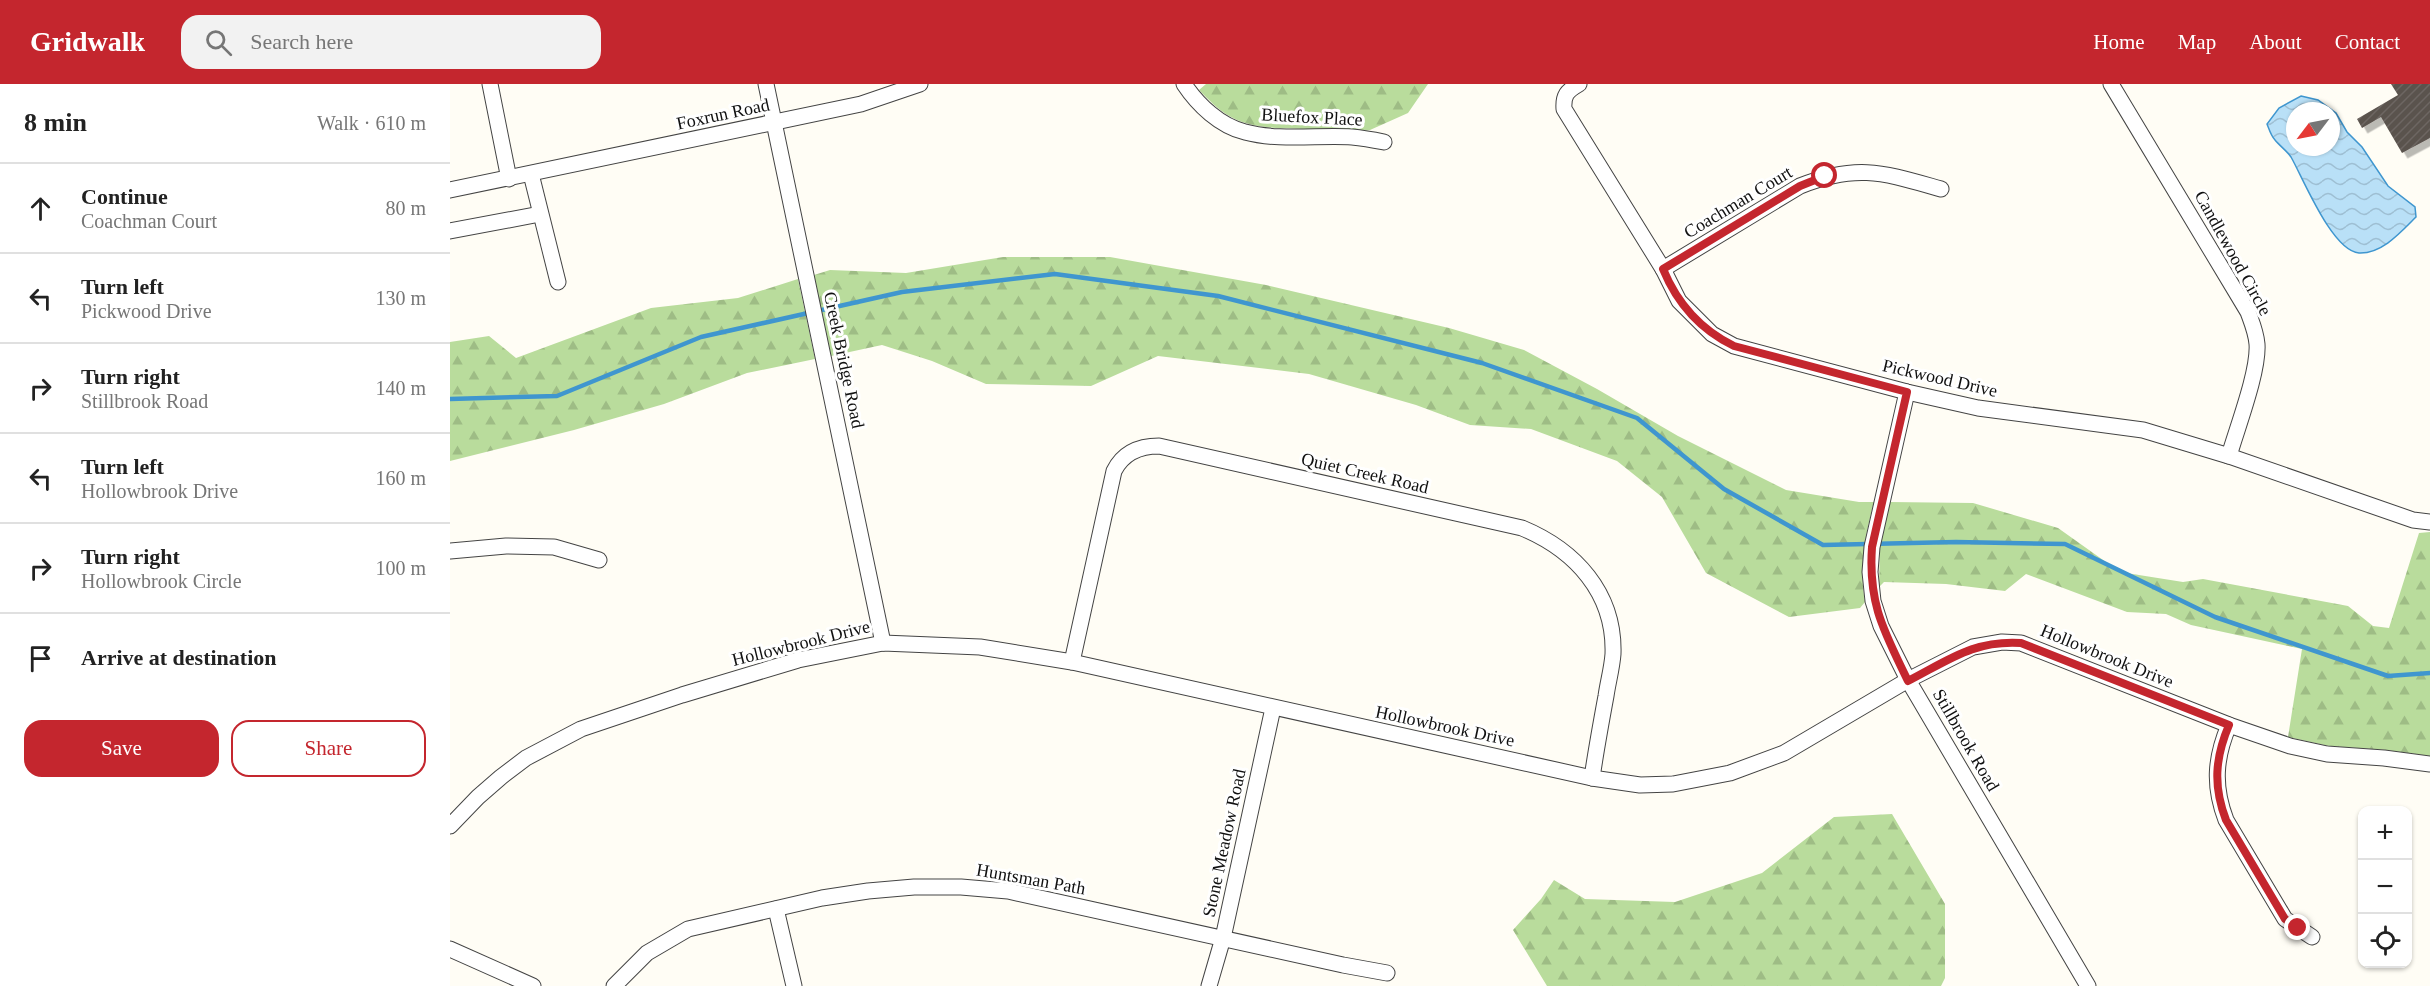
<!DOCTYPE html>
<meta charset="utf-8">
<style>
body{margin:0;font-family:"Times New Roman",serif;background:#f2f2f2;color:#222}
.controls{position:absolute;right:18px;bottom:18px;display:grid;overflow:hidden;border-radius:12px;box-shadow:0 2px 4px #0004}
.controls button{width:54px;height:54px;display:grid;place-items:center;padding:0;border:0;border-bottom:2px solid #e0e0e0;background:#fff;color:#222;font:30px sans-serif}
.compass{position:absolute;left:1836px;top:18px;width:54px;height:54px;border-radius:50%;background:#fff;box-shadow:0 2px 4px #0004;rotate:238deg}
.stop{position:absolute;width:18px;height:18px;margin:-14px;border:4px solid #c4262e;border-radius:50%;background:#fff}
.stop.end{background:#c4262e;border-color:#fff;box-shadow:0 2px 6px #0008}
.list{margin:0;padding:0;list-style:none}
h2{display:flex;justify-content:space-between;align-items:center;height:78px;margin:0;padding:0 24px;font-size:26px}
h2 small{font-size:20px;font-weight:400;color:#767676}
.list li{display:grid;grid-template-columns:39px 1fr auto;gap:18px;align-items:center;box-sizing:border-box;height:90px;padding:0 24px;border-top:2px solid #e0e0e0}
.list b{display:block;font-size:22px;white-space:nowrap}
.list p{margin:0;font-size:20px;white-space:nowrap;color:#767676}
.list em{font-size:20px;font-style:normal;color:#767676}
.actions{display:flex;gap:12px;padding:18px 24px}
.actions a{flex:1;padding:14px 0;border:2px solid #c4262e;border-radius:18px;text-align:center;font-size:21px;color:#c4262e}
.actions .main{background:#c4262e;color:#fff}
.icon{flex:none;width:33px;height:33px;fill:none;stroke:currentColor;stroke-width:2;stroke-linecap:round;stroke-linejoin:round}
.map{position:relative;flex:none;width:1980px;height:902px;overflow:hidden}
header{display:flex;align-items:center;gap:36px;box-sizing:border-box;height:84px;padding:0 30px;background:#c4262e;color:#fff}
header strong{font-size:28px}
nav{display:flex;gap:33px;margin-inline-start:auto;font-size:21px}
.search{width:420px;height:54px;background:#f2f2f2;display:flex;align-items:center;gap:15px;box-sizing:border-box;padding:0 21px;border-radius:18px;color:#767676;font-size:22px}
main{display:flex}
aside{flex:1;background:#fff}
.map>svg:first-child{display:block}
.forest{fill:url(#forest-firs)}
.water{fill:url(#water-waves);stroke:#3f96cf;stroke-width:1.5;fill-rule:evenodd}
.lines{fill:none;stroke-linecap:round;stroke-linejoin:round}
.stream{stroke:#3f96cf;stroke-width:4.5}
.building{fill:url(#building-hatch);filter:url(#shadow)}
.minor-casing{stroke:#444;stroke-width:17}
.minor{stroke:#fff;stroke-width:15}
.route{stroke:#c4262e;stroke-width:8}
.labels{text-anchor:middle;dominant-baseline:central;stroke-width:6;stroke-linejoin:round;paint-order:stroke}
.street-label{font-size:18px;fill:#111;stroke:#fff}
</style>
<header>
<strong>Gridwalk</strong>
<div class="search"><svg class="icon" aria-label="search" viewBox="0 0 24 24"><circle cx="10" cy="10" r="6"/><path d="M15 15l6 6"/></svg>Search here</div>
<nav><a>Home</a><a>Map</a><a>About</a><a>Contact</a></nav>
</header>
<main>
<aside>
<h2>8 min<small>Walk · 610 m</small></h2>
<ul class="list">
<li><svg class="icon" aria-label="ahead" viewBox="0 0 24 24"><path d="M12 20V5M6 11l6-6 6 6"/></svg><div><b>Continue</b><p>Coachman Court</p></div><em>80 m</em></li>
<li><svg class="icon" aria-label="left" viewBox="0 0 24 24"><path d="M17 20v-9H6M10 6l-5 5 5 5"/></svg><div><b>Turn left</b><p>Pickwood Drive</p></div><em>130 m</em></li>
<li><svg class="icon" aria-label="right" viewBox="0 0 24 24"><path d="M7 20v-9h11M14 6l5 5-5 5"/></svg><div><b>Turn right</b><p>Stillbrook Road</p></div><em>140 m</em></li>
<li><svg class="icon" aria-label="left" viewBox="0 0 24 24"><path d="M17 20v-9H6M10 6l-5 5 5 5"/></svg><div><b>Turn left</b><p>Hollowbrook Drive</p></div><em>160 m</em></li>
<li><svg class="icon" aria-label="right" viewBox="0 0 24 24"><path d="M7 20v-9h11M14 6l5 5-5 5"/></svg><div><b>Turn right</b><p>Hollowbrook Circle</p></div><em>100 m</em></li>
<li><svg class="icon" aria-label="arrive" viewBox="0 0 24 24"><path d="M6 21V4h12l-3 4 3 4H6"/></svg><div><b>Arrive at destination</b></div></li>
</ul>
<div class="actions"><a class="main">Save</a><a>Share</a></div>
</aside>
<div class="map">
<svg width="1980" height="902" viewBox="0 0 1980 902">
<defs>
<pattern id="forest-firs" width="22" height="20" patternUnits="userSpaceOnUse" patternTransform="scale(1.5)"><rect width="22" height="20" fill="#b9dc9c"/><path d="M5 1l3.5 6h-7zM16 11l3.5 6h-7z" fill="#9ebc85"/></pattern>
<pattern id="water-waves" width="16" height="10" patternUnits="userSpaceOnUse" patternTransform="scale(1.5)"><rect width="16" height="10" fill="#b9e0f7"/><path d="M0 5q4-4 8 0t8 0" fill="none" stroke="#9ebfd3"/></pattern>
<pattern id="building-hatch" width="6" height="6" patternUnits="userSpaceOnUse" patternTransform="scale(1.5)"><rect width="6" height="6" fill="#5a524d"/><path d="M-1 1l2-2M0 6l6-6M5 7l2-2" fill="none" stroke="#6d6662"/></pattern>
<filter id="shadow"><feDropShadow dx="5.5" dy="5.5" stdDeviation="0" flood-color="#0004"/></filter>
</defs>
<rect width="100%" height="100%" fill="#fffdf5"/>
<g class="forest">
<path d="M756 0H978L958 29 920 46 914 47C876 41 815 52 781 33 768 26 759 16 749 6Z"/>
<path d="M553 173H660L816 201 999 244 1074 266 1147 305 1228 352 1336 406 1409 418H1424C1415 452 1409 483 1415 518L1410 524 1339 533 1256 489 1212 413 1167 377 1081 345 1020 341 966 321 859 290 708 272 641 302 536 300 482 277 432 261 381 272 364 191 380 186 456 189Z"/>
<polygon points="348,195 365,275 297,289 214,320 124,346 0,377 0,258 39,252 66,274 201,224 288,214"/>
<polygon points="1440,418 1523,419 1608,444 1670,488 1733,498 1753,495 1898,522 1923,542 1939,544 1969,449 1980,448 1980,672 1936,666 1879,662 1838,653 1852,565 1741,541 1716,530 1677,528 1576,490 1555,507 1496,500 1434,498 1429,503 1430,463"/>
<polygon points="1442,730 1495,820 1495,894 1491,902 1097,902 1063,846 1091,815 1104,796 1135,815 1225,818 1312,789 1384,733"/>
</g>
<path class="water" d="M1851 12 1868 16 1886 29 1897 48 1912 63 1938 102 1965 123 1966 133C1951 148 1932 170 1909 169 1882 167 1853 94 1841 73 1837 67 1830 62 1825 56 1821 52 1819 45 1817 40L1829 24ZM1845 27H1881V63H1845Z"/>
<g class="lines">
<polyline class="stream" points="0,315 107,312 251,253 452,208 605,190 768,212 1032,279 1187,334 1274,405 1373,461 1506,458 1615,460 1765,533 1938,592 1980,589"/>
</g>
<polygon class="building" points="1941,0 1980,0 1980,54 1952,69 1931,33 1912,44 1907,35 1948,11"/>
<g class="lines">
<defs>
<g id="minor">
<polyline points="40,0 59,95"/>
<polyline points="316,0 433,559"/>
<path d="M734 0C748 21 770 42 795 48 829 57 867 51 902 53 913 54 924 56 934 58"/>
<path d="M1129 0C1117 7 1113 11 1114 25L1213 185 1229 217 1262 250 1284 262 1457 308 1528 324 1693 346 1779 372 1963 436 1980 438"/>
<path d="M1661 0 1798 228C1802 239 1806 248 1807 260 1809 287 1787 344 1779 372"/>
<polyline points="81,90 108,198"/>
<polyline points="0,106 411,20 470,0"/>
<polyline points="0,147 90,130"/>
<path d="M1213 185 1350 102C1408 79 1434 89 1491 105"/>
<polyline points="1457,308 1422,463 1420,488 1423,517 1431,542 1458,596 1638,902"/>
<polyline points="0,467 56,462 104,463 149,476"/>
<path d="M622 578 664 387C673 369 689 362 709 362L1072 444C1125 466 1165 509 1163 570 1162 584 1158 598 1156 612 1151 639 1146 666 1142 694"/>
<path d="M1779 641C1765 674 1763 702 1776 736L1835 835 1862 853"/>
<polyline points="0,742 28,713 51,693 76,674 131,645 232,611 348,576 433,559 530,563 622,578 1142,694 1190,701 1223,700 1280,689 1334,669 1458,596 1523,563 1552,558 1571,559 1779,641 1840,662 1877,670 1934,674 1980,680"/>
<polyline points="326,825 344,902"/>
<polyline points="0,865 83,902"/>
<polyline points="164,902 197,869 238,845 372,814 418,807 464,803 511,803 558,807 893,881 937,889"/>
<polyline points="759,902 773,854 823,624"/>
</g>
</defs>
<use href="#minor" class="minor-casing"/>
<use href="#minor" class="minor"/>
</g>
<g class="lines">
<path class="route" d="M1375 92 1350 102 1213 185C1227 219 1251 246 1284 262L1457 308 1422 463C1418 520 1434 547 1458 597 1499 576 1524 556 1571 559L1779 641C1765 674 1763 702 1776 736L1835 835 1848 844"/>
</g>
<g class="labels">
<g class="street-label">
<text transform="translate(273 30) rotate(-12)">Foxrun Road</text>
<text transform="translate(862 33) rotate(3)">Bluefox Place</text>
<text transform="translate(1288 118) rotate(-31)">Coachman Court</text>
<text transform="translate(1783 169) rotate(61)">Candlewood Circle</text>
<text transform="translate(394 276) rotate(78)">Creek Bridge Road</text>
<text transform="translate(1490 294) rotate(13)">Pickwood Drive</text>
<text transform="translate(915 389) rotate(13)">Quiet Creek Road</text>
<text transform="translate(351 559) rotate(-14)">Hollowbrook Drive</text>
<text transform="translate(1657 572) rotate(22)">Hollowbrook Drive</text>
<text transform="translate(995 642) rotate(12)">Hollowbrook Drive</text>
<text transform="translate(1516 656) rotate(60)">Stillbrook Road</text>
<text transform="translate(774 759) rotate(-78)">Stone Meadow Road</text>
<text transform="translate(581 795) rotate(10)">Huntsman Path</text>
</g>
</g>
</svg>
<div class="controls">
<button>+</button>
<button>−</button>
<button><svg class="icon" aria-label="locate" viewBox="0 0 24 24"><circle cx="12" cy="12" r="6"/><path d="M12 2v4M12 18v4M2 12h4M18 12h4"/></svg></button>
</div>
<svg class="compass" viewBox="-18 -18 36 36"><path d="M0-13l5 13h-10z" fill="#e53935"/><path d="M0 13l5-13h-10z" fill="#767676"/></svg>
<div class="stop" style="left:1375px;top:92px"></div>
<div class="stop end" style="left:1848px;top:844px"></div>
</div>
</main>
